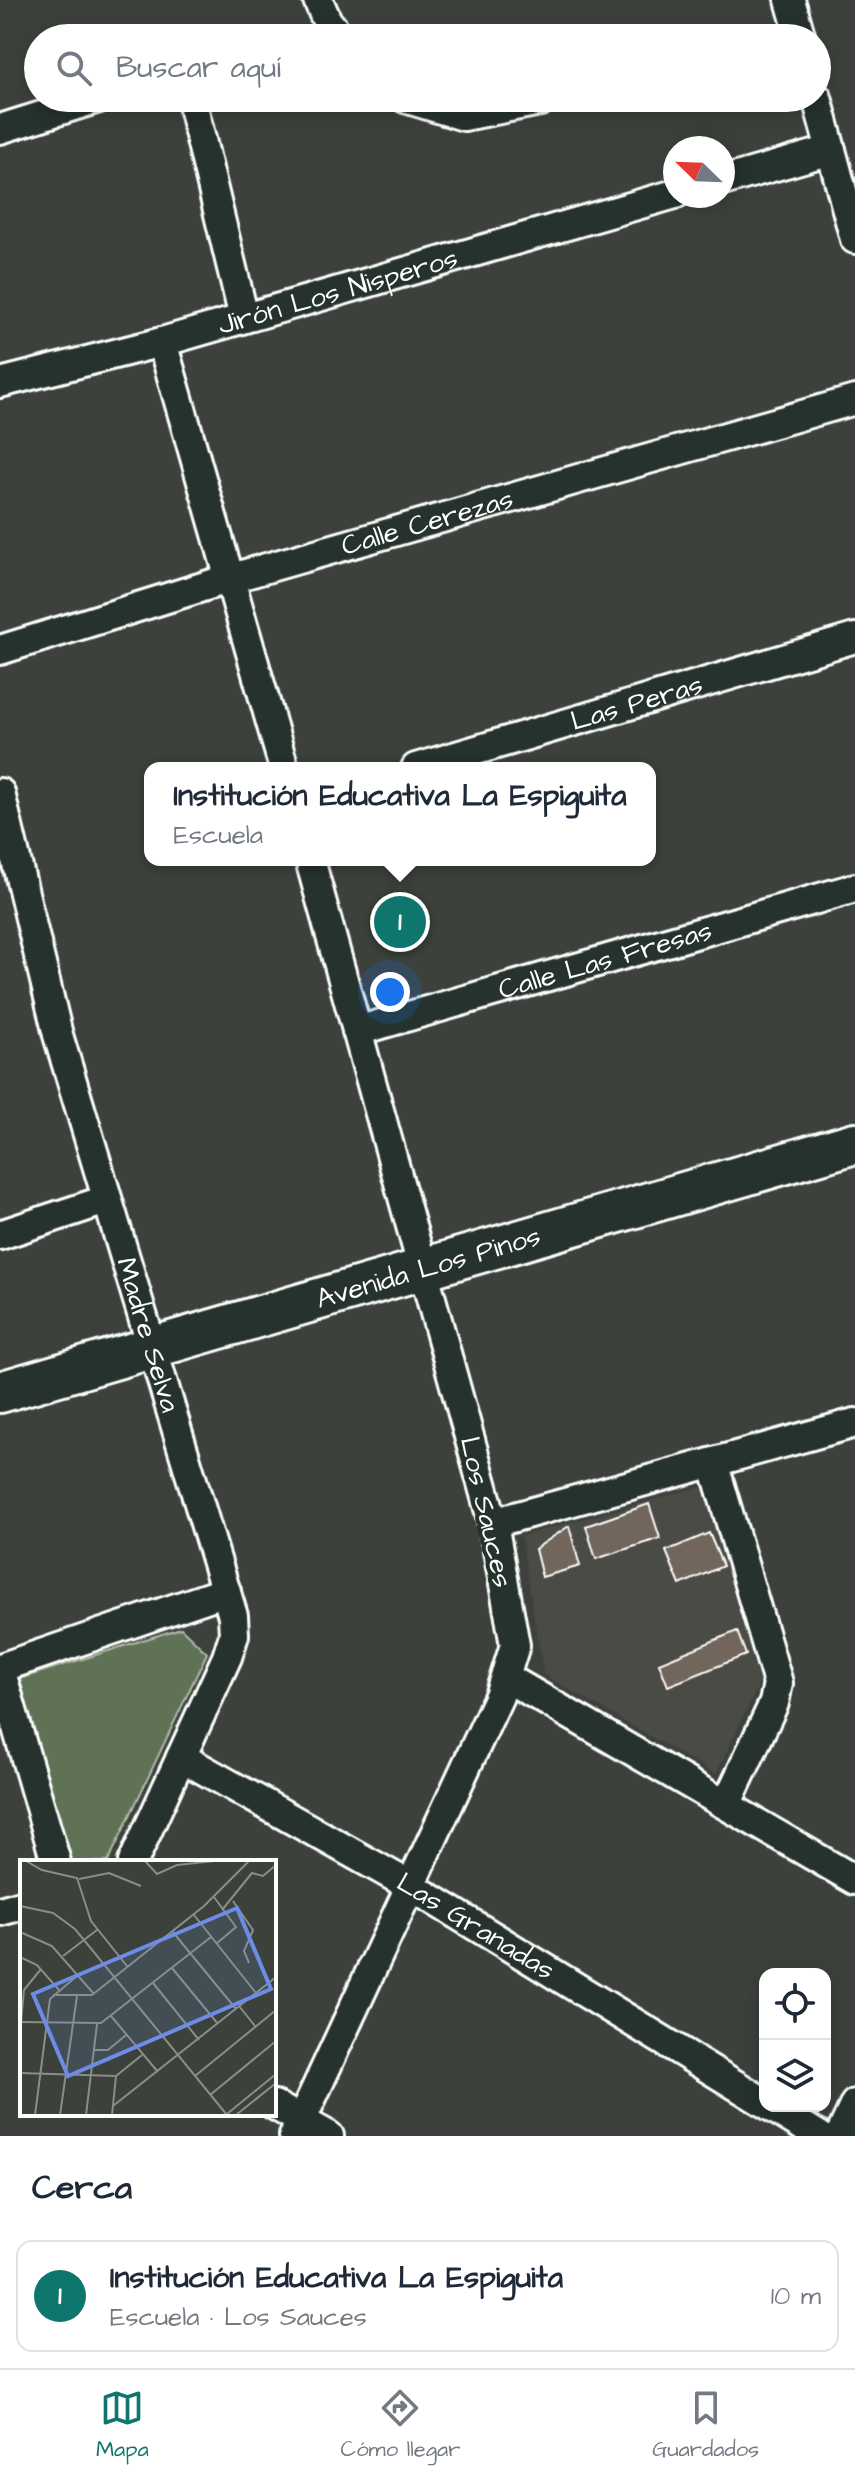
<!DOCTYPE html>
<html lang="es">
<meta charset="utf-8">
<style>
body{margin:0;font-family:"Architects Daughter",sans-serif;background:#f6f6f7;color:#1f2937}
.controls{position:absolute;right:24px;bottom:24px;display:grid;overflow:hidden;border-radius:16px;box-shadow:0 4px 20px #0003}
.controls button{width:72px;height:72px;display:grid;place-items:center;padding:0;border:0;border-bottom:2px solid #e0e1e3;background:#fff;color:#1f2937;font:40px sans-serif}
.compass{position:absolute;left:663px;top:136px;width:72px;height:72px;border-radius:50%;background:#fff;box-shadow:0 4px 20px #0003;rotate:293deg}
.you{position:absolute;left:390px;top:992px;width:28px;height:28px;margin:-20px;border:6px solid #fff;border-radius:50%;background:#1a73e8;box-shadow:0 0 0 12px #1a73e833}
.badge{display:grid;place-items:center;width:52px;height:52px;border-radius:50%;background:#0f766e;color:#fff;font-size:26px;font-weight:700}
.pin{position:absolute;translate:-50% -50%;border:4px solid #fff;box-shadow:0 2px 8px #0006}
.popup{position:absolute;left:144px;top:762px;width:512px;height:104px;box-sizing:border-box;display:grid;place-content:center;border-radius:16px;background:#fff;filter:drop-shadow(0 2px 6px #0005);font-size:26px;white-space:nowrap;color:#747a83}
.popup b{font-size:30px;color:#1f2937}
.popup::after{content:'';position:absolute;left:50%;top:100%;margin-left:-16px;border:16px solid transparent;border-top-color:#fff}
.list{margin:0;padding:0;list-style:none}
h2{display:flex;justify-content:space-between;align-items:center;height:104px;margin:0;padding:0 32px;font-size:34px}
h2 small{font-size:26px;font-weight:400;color:#747a83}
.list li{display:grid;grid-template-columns:52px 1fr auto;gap:24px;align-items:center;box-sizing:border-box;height:112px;margin:0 16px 16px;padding:0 16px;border:2px solid #e0e1e3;border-radius:16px}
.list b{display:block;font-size:30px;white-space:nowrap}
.list p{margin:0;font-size:26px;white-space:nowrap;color:#747a83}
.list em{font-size:26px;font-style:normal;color:#747a83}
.icon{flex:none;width:44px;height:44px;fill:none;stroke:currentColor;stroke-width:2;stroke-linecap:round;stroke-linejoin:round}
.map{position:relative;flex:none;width:855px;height:2136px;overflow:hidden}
.search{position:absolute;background:#fff;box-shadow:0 4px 20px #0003;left:24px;right:24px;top:24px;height:88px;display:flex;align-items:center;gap:20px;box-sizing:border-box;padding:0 28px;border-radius:44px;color:#747a83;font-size:30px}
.sheet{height:232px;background:#fff}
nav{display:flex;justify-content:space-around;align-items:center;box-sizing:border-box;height:112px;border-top:2px solid #e0e1e3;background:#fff;font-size:22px;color:#747a83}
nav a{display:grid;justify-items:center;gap:4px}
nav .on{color:#0f766e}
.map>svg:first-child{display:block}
.built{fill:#4c4c45}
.green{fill:#607255;stroke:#b0b8aa;stroke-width:2}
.building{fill:#71655c;stroke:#fff;stroke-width:2}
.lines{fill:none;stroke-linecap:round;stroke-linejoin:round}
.street-casing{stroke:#fff;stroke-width:34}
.secondary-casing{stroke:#fff;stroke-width:46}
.street{stroke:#26332d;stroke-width:28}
.secondary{stroke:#26332d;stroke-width:40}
.labels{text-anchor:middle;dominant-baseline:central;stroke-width:8;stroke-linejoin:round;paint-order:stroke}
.street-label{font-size:28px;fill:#fff;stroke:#26332d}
.inset-road{fill:none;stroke:#8a8e89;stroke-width:2}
.view{fill:#6c8ce6;fill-opacity:0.15;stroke:#6c8ce6;stroke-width:4}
.inset-edge{fill:none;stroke:#fff;stroke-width:4}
</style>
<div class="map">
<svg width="855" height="2136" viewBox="0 0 855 2136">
<rect width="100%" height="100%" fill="#3c423b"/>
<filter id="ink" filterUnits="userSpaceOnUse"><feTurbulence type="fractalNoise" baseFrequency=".0125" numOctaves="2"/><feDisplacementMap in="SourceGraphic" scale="16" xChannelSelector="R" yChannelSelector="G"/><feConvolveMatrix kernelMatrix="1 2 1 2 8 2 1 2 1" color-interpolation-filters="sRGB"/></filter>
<g filter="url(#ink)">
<polygon class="built" points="708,1485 759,1684 716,1774 544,1675 521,1536"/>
<polygon class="green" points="181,1628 207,1653 108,1862 66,1862 16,1680"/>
<g class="building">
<polygon points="649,1504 660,1538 596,1559 586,1526"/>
<polygon points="569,1526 580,1566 542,1577 535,1549"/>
<polygon points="709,1533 723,1566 680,1585 666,1551"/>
<polygon points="737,1631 746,1655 668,1686 659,1663"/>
</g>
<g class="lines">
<defs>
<g id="street">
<polyline points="318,0 327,21 341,38"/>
<polyline points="790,0 801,38"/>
<polyline points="191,98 244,318"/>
<polyline points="405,98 464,116 540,101"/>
<polyline points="817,98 855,239"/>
<polyline points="0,129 99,98"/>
<polyline points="723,181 831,150"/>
<polyline points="162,342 284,768"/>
<path id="s1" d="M0 383 162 342 675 194"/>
<path id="s2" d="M0 650 228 579 855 400"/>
<path id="s3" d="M416 768 855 638"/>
<path id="s4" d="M0 793 58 1035 233 1616 234 1635 227 1657 133 1862"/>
<path id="s5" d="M357 1031 855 888"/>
<polyline points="0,1235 106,1200"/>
<polyline points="714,1465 778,1683 774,1703 727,1803"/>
<polyline points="493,1523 855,1423"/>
<polyline points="0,1668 226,1591"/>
<polyline points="0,1669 56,1862"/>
<polyline points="507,1678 855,1880"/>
<path id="s6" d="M181 1757 409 1885 765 2103"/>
<polyline points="0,1911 22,1905"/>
<polyline points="274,2105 329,2136"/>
<polyline points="770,2106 819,2136"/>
<polyline points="294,2136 499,1696 515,1645 493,1523 310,860"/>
<polyline points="840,2136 855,2104"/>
</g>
<g id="secondary">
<path id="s7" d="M0 1392 855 1143"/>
</g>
</defs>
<use href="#street" class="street-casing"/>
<use href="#secondary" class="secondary-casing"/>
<use href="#street" class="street"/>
<use href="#secondary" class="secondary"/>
</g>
</g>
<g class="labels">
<g class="street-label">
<text stroke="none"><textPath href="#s1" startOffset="350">Jirón Los Nisperos</textPath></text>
<text stroke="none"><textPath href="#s2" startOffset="446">Calle Cerezas</textPath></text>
<text stroke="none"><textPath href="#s3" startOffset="230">Las Peras</textPath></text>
<text stroke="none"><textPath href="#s5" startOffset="258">Calle Las Fresas</textPath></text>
<text stroke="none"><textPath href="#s7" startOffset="446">Avenida Los Pinos</textPath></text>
<text stroke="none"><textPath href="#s4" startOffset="562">Madre Selva</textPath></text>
<text transform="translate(486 1512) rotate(77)">Los Sauces</text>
<text stroke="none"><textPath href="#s6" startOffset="340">Las Granadas</textPath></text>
</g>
</g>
<g transform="translate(20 1860)">
<rect width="256" height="256" fill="#3c423b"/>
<path class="inset-road" d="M6 1 22 10 57 18 71 61 107 106M125 1 137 14 157 5 195 1M59 19 89 13 121 26M194 37 216 67 196 84M213 41 233 70 224 91 229 103M0 46 33 53 55 69 207 255M202 50 232 13 243 16 256 5M174 55 236 133M152 71 216 149M0 72 32 86 74 134M43 96 77 70M0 97 17 105 39 130M152 108 198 164M133 123 179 180M33 135H72L184 46 229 1M219 146 235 166M91 156 138 212M0 162 81 163 191 77M0 174 4 130 21 109M74 190H88L106 175M0 213 96 216 122 195M175 216 256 150M190 235 256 181M93 246 256 117M207 254 256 214M15 255 30 139 58 115M40 255 57 136M66 255 77 164M92 255 96 216M216 255 256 223"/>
<path class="view" d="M217 48 251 129 48 216 13 134Z"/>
<rect width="256" height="256" class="inset-edge"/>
</g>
</svg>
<div class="controls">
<button><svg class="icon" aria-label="locate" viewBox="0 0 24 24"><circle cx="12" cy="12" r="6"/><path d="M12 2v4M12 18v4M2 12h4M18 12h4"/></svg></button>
<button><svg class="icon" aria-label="layers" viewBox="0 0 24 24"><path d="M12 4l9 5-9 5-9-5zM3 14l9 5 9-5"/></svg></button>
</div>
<svg class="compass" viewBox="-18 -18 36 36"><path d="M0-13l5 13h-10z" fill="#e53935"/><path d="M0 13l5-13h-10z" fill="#747a83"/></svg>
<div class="you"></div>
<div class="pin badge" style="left:400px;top:922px">1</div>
<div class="popup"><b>Institución Educativa La Espiguita</b>Escuela</div>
<div class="search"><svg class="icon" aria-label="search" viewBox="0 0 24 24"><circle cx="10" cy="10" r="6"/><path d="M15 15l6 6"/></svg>Buscar aquí</div>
</div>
<section class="sheet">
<h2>Cerca<small></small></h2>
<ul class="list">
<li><span class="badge">1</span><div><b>Institución Educativa La Espiguita</b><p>Escuela · Los Sauces</p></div><em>10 m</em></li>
</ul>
</section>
<nav>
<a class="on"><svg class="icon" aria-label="map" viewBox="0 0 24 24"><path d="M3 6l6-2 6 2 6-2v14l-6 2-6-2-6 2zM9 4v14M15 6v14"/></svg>Mapa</a>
<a><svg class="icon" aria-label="directions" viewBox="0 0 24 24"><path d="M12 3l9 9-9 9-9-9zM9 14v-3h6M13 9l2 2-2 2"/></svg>Cómo llegar</a>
<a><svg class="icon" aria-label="saved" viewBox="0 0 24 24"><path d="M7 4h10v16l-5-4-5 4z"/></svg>Guardados</a>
</nav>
